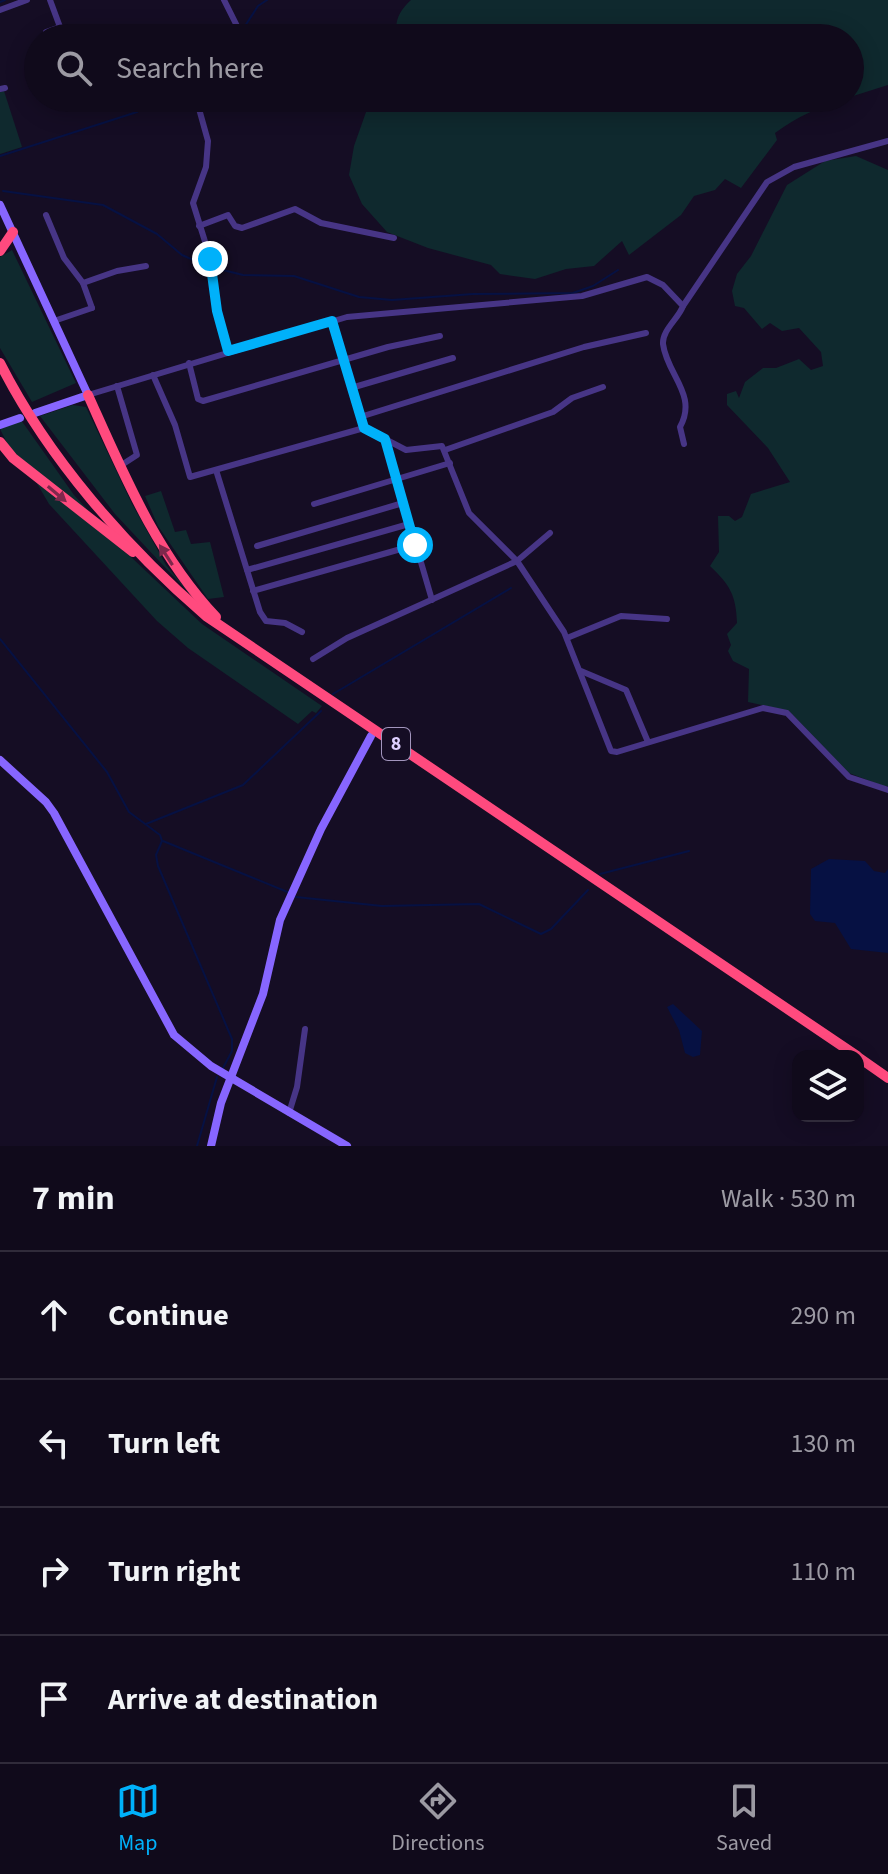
<!DOCTYPE html>
<meta charset="utf-8">
<style>
body{margin:0;font-family:"Source Sans 3",sans-serif;background:#191324;color:#f1f3f6}
.controls{position:absolute;right:24px;bottom:24px;display:grid;overflow:hidden;border-radius:16px;box-shadow:0 4px 20px #0003}
.controls button{width:72px;height:72px;display:grid;place-items:center;padding:0;border:0;border-bottom:2px solid #302b3a;background:#100a1b;color:#f1f3f6;font:40px sans-serif}
.stop{position:absolute;width:24px;height:24px;margin:-18px;border:6px solid #00b1fa;border-radius:50%;background:#fff}
.stop.end{background:#00b1fa;border-color:#fff;box-shadow:0 2px 8px #0008}
.list{margin:0;padding:0;list-style:none}
h2{display:flex;justify-content:space-between;align-items:center;height:104px;margin:0;padding:0 32px;font-size:34px}
h2 small{font-size:26px;font-weight:400;color:#9c9aa3}
.list li{display:grid;grid-template-columns:52px 1fr auto;gap:24px;align-items:center;box-sizing:border-box;height:128px;padding:0 32px;border-top:2px solid #302b3a}
.list b{display:block;font-size:30px;white-space:nowrap}
.list em{font-size:26px;font-style:normal;color:#9c9aa3}
.icon{flex:none;width:44px;height:44px;fill:none;stroke:currentColor;stroke-width:2;stroke-linecap:round;stroke-linejoin:round}
.map{position:relative;flex:none;width:888px;height:1146px;overflow:hidden}
.search{position:absolute;background:#100a1b;box-shadow:0 4px 20px #0003;left:24px;right:24px;top:24px;height:88px;display:flex;align-items:center;gap:20px;box-sizing:border-box;padding:0 28px;border-radius:44px;color:#9c9aa3;font-size:30px}
.sheet{height:616px;background:#100a1b}
nav{display:flex;justify-content:space-around;align-items:center;box-sizing:border-box;height:112px;border-top:2px solid #302b3a;background:#100a1b;font-size:22px;color:#9c9aa3}
nav a{display:grid;justify-items:center;gap:4px}
nav .on{color:#00b1fa}
.map>svg:first-child{display:block}
.green{fill:#0f292e}
.water{fill:#061143}
.lines{fill:none;stroke-linecap:round;stroke-linejoin:round}
.stream{stroke:#061143;stroke-width:2}
.street{stroke:#473586;stroke-width:6}
.secondary{stroke:#8766ff;stroke-width:8}
.highway{stroke:#ff4a7e;stroke-width:10}
.oneway{fill:#7e284c}
.route{stroke:#00b1fa;stroke-width:10}
.labels{text-anchor:middle;dominant-baseline:central;stroke-width:6;stroke-linejoin:round;paint-order:stroke}
.shield{fill:#150d24;stroke:#a295bd;stroke-width:2}
.shield-label{font-size:20px;font-weight:bold;fill:#decfff}
</style>
<div class="map">
<svg width="888" height="1146" viewBox="0 0 888 1146">
<rect width="100%" height="100%" fill="#150d24"/>
<g class="green">
<path d="M411 0H888V85L850 97V38H397C394 21 399 11 411 0Z"/>
<polygon points="4,91 22,147 0,154 0,92"/>
<path d="M371 98H848C821 106 798 116 775 133L777 140 741 188 725 179 715 190 694 196 681 215 629 255 622 241 594 266 566 269 535 279 500 274 491 265 428 248 387 232 362 204 349 175 354 146Z"/>
<path d="M856 156 888 170V786H883L849 773 789 711 748 702 749 669 733 661 728 651 731 645 727 634 737 623C736 595 730 585 710 566L719 552 718 516H729L735 521 742 517 751 494 790 482 768 448 727 405V394L736 391 739 398 745 382 763 368H776L799 359 811 370 823 366 821 352 799 328 782 331 770 323 762 329 744 308 735 306 732 291 737 274 751 256 787 185 825 161Z"/>
<polygon points="12,250 76,383 32,402 0,348 0,257"/>
<polygon points="73,405 86,407 132,504 166,565 191,595 115,514 40,416"/>
<polygon points="21,420 74,495 108,532 10,449 0,429"/>
<polygon points="35,480 131,557 202,624 322,706 316,713 312,711 298,724 188,648 157,621 49,504"/>
<polygon points="161,491 175,532 186,530 191,544 210,542 224,597 208,599 158,526 145,496"/>
</g>
<g class="water">
<polygon points="829,859 865,861 874,871 885,873 888,869 888,953 851,949 835,923 815,921 810,914 811,869"/>
<polygon points="673,1004 702,1031 700,1055 693,1057 685,1053 679,1030 667,1007"/>
</g>
<g class="lines">
<g class="stream">
<polyline points="0,2 5,0"/>
<polyline points="243,29 258,6 267,0"/>
<polyline points="0,156 137,112 153,98"/>
<polyline points="3,191 103,205 157,234 182,255 207,266 243,275 294,276 359,297 392,300 473,294 573,293 593,286 618,270"/>
<polyline points="0,639 107,772 129,812 160,835 162,841 156,855 158,866 232,1039 232,1051 223,1068"/>
<polyline points="333,694 511,588"/>
<polyline points="146,824 243,785 321,711"/>
<polyline points="163,841 290,893"/>
<polyline points="600,874 689,851"/>
<polyline points="296,897 382,906 479,904 541,934 551,929 588,890"/>
<polyline points="197,1146 217,1077"/>
</g>
<g class="street">
<polyline points="224,0 243,38"/>
<polyline points="0,10 27,0"/>
<polyline points="46,32 60,27 50,0"/>
<polyline points="0,89 5,88"/>
<polyline points="196,98 208,141 206,167 193,203 212,264 217,311 228,351"/>
<polyline points="279,104 280,98"/>
<polyline points="46,215 64,258 83,283 92,308"/>
<polyline points="199,226 228,215 235,226 242,228 295,209 321,223 394,238"/>
<polyline points="83,283 117,271 146,266"/>
<polyline points="683,306 767,182 794,167 888,141"/>
<polyline points="54,321 92,308"/>
<polyline points="332,321 364,428 406,450 442,446 469,513 517,561 564,632 611,751 617,752 763,708 787,713 849,777 888,790"/>
<polyline points="189,363 198,399 203,401 388,347 440,336"/>
<polyline points="153,375 175,425 190,477 364,428"/>
<polyline points="117,386 137,455 120,466"/>
<polyline points="351,388 453,358"/>
<path d="M88 395 347 317 582 296 647 277 663 285 683 306C679 318 662 330 663 344 667 375 698 395 680 427L684 444"/>
<polyline points="360,417 584,347 646,333"/>
<polyline points="385,439 432,600"/>
<polyline points="445,450 553,412 572,398 603,387"/>
<polyline points="216,470 260,612 266,621 285,623 302,632"/>
<polyline points="314,504 450,463"/>
<polyline points="257,546 403,503"/>
<polyline points="247,570 409,524"/>
<polyline points="253,591 415,545"/>
<polyline points="567,638 621,616 667,619"/>
<polyline points="313,659 347,638 517,561 550,533"/>
<polyline points="581,671 626,690 648,742"/>
<polyline points="289,1113 297,1087 305,1029"/>
</g>
<g class="secondary">
<polyline points="0,205 88,395 35,413"/>
<polyline points="0,425 20,418"/>
<polyline points="0,760 46,802 54,813 174,1035 211,1066 347,1146"/>
<polyline points="211,1146 221,1103 263,994 280,920 321,829 371,736"/>
</g>
<g class="highway">
<polyline points="0,251 13,232"/>
<path d="M0 363C48 458 126 547 206 616L857 1056"/>
<path d="M88 395C124 475 156 553 216 617"/>
<polyline points="0,442 13,458 133,552"/>
<polyline points="858,1057 888,1078"/>
</g>
</g>
<defs><path id="oneway-solid" d="M-6-.8H1V-3.2L6.5 0L1 3.2V.8H-6Z" transform="scale(2)"/></defs>
<g class="oneway">
<use href="#oneway-solid" transform="translate(57 494) rotate(40)"/>
<use href="#oneway-solid" transform="translate(166 555) rotate(-123)"/>
</g>
<g class="lines">
<polyline class="route" points="210,259 217,311 228,351 332,321 364,428 385,439 415,545"/>
</g>
<g class="labels">
<rect class="shield" x="382" y="728" width="28" height="32" rx="6"/>
<g class="shield-label">
<text x="396" y="744">8</text>
</g>
</g>
</svg>
<div class="controls">
<button><svg class="icon" aria-label="layers" viewBox="0 0 24 24"><path d="M12 4l9 5-9 5-9-5zM3 14l9 5 9-5"/></svg></button>
</div>
<div class="stop" style="left:415px;top:545px"></div>
<div class="stop end" style="left:210px;top:259px"></div>
<div class="search"><svg class="icon" aria-label="search" viewBox="0 0 24 24"><circle cx="10" cy="10" r="6"/><path d="M15 15l6 6"/></svg>Search here</div>
</div>
<section class="sheet">
<h2>7 min<small>Walk · 530 m</small></h2>
<ul class="list">
<li><svg class="icon" aria-label="ahead" viewBox="0 0 24 24"><path d="M12 20V5M6 11l6-6 6 6"/></svg><div><b>Continue</b></div><em>290 m</em></li>
<li><svg class="icon" aria-label="left" viewBox="0 0 24 24"><path d="M17 20v-9H6M10 6l-5 5 5 5"/></svg><div><b>Turn left</b></div><em>130 m</em></li>
<li><svg class="icon" aria-label="right" viewBox="0 0 24 24"><path d="M7 20v-9h11M14 6l5 5-5 5"/></svg><div><b>Turn right</b></div><em>110 m</em></li>
<li><svg class="icon" aria-label="arrive" viewBox="0 0 24 24"><path d="M6 21V4h12l-3 4 3 4H6"/></svg><div><b>Arrive at destination</b></div></li>
</ul>
</section>
<nav>
<a class="on"><svg class="icon" aria-label="map" viewBox="0 0 24 24"><path d="M3 6l6-2 6 2 6-2v14l-6 2-6-2-6 2zM9 4v14M15 6v14"/></svg>Map</a>
<a><svg class="icon" aria-label="directions" viewBox="0 0 24 24"><path d="M12 3l9 9-9 9-9-9zM9 14v-3h6M13 9l2 2-2 2"/></svg>Directions</a>
<a><svg class="icon" aria-label="saved" viewBox="0 0 24 24"><path d="M7 4h10v16l-5-4-5 4z"/></svg>Saved</a>
</nav>
